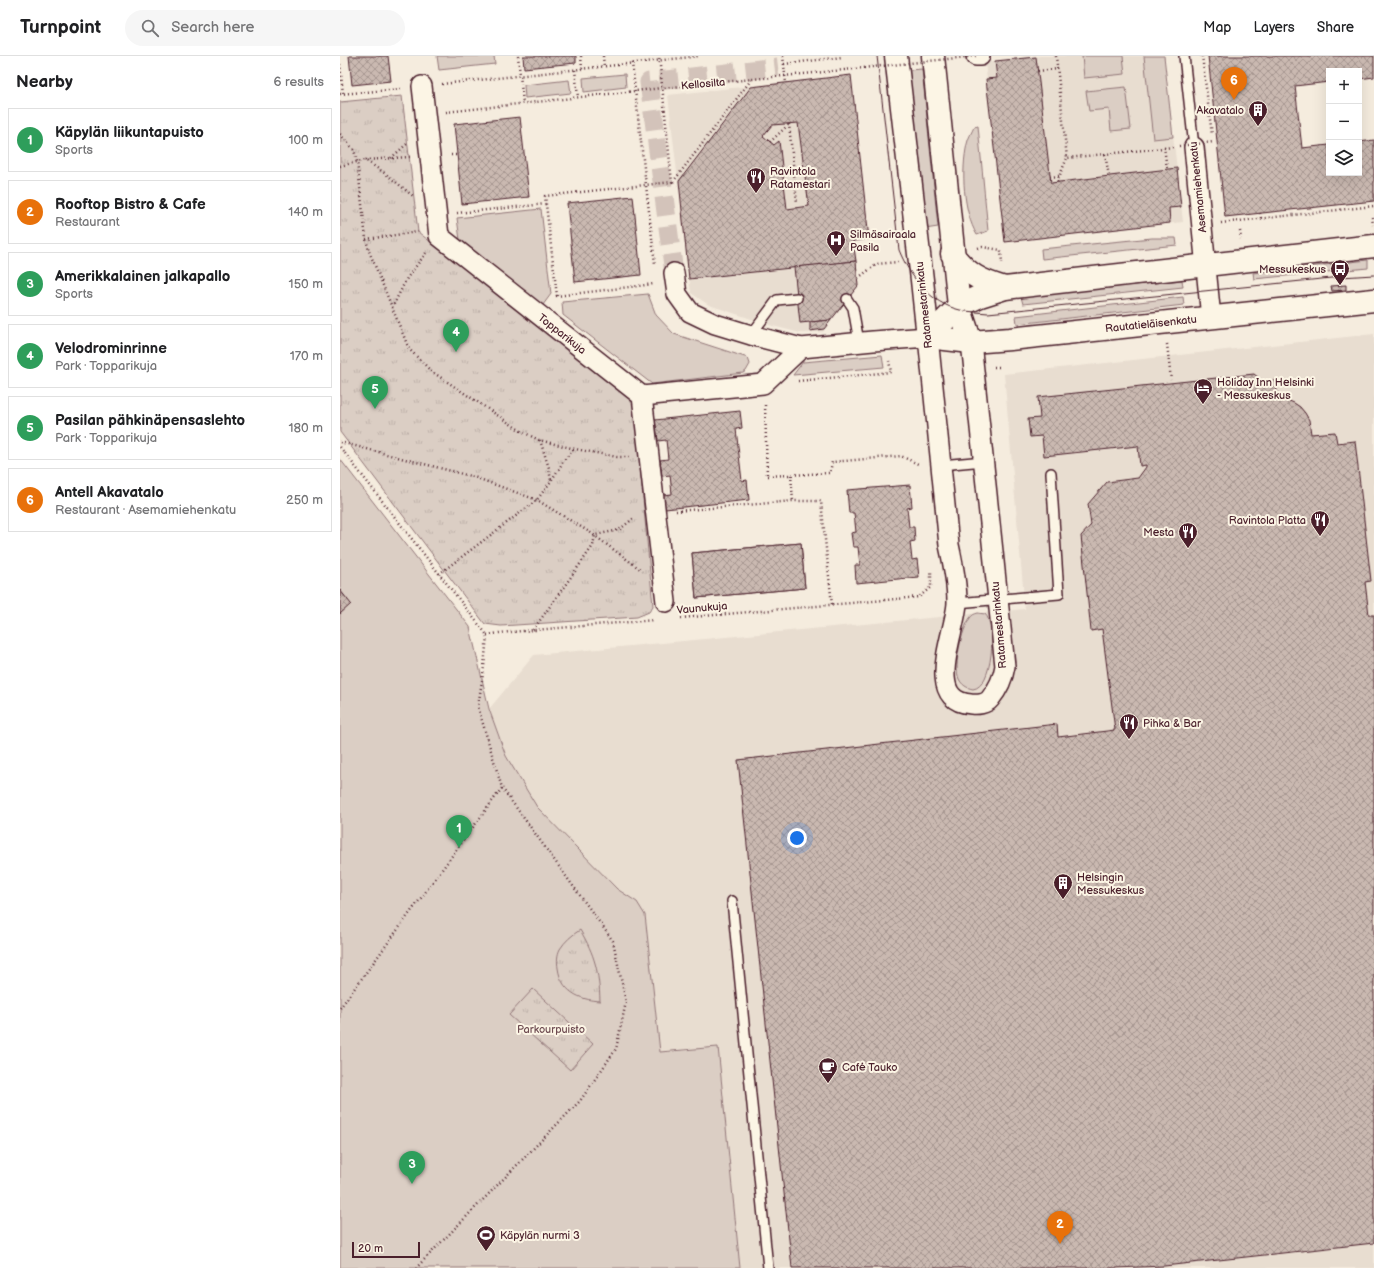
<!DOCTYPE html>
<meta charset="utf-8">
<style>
body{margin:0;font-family:"Balsamiq Sans",sans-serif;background:#f6f6f6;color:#202124}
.controls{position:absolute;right:12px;top:12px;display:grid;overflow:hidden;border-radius:0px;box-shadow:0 4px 16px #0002}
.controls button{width:36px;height:36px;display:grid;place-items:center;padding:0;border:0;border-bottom:1px solid #e0e0e0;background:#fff;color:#202124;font:20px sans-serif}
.scale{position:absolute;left:12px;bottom:10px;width:68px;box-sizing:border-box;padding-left:4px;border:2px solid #4a1f2b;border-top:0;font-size:11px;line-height:14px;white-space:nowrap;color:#4a1f2b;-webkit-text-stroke:3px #fcf5e5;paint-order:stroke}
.you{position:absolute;left:457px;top:782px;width:14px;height:14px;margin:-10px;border:3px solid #fff;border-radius:50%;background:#1a73e8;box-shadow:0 0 0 6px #1a73e833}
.badge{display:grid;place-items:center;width:26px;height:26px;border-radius:50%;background:#4a1f2b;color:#fff;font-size:13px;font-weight:700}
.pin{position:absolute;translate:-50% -33px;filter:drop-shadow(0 1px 2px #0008)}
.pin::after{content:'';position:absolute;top:21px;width:14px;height:12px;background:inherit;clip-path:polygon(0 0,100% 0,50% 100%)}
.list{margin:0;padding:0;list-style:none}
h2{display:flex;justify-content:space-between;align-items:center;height:52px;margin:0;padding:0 16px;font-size:17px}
h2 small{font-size:13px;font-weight:400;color:#757577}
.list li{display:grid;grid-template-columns:26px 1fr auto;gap:12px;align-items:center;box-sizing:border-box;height:64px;margin:0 8px 8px;padding:0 8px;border:1px solid #e0e0e0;border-radius:0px}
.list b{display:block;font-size:15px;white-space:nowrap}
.list p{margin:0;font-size:13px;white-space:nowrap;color:#757577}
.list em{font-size:13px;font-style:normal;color:#757577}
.icon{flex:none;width:22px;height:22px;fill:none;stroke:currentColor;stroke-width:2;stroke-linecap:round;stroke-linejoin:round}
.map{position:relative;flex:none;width:1034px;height:1212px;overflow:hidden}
header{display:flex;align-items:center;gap:24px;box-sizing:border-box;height:56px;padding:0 20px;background:#fff;border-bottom:1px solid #e0e0e0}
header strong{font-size:19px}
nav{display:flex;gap:22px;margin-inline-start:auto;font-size:14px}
.search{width:280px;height:36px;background:#f6f6f6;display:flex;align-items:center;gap:10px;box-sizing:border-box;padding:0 14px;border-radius:22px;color:#757577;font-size:15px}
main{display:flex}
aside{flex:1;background:#fff}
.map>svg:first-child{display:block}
.built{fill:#e8ddd0}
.grass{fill:#dbcec4;stroke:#927678}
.park{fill:url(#park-tufts);stroke:#927678}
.building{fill:url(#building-cross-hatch);stroke:#4a1f2b;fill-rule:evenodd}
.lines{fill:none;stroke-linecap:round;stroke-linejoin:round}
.street-tunnel{stroke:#d3c3ba;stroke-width:19;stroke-dasharray:19 10;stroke-linecap:butt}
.lane-casing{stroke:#4a1f2b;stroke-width:12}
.street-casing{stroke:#4a1f2b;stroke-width:22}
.secondary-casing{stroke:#4a1f2b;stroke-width:25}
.path{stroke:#4a1f2b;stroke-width:2.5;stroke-dasharray:1 3;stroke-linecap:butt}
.lane{stroke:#fcf5e5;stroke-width:9}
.street{stroke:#fcf5e5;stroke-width:19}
.secondary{stroke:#fcf5e5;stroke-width:22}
.tram{stroke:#4a1f2b;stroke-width:1}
.path-bridge{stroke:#4a1f2b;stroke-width:2.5;stroke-dasharray:1 3;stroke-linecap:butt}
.labels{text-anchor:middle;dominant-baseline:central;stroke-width:4;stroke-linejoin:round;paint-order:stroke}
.street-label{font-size:11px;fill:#4a1f2b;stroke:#fcf5e5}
.poi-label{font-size:11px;fill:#4a1f2b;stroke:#fcf5e5;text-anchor:start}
.park-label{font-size:11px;fill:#6e4b51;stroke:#fcf5e5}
</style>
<header>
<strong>Turnpoint</strong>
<div class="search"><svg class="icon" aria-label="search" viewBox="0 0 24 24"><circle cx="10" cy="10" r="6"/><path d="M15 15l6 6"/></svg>Search here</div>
<nav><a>Map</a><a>Layers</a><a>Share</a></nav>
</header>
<main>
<aside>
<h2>Nearby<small>6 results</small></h2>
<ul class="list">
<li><span class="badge" style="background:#2e9e5b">1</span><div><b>Käpylän liikuntapuisto</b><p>Sports</p></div><em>100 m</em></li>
<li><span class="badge" style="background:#e8710a">2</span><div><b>Rooftop Bistro &amp; Cafe</b><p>Restaurant</p></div><em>140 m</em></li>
<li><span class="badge" style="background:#2e9e5b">3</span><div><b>Amerikkalainen jalkapallo</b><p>Sports</p></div><em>150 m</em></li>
<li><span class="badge" style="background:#2e9e5b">4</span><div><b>Velodrominrinne</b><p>Park · Topparikuja</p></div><em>170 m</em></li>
<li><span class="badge" style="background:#2e9e5b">5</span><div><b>Pasilan pähkinäpensaslehto</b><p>Park · Topparikuja</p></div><em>180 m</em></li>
<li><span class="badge" style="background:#e8710a">6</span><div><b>Antell Akavatalo</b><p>Restaurant · Asemamiehenkatu</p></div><em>250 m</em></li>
</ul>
</aside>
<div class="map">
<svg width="1034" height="1212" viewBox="0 0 1034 1212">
<defs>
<pattern id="park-tufts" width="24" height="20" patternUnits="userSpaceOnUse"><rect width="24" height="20" fill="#dbcec4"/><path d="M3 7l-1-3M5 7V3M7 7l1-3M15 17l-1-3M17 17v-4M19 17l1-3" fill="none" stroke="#bdb0a9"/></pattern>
<pattern id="building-cross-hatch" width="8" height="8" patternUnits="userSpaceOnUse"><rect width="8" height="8" fill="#cab9b1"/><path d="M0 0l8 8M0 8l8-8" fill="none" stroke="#a69690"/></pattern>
</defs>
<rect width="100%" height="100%" fill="#f5ecde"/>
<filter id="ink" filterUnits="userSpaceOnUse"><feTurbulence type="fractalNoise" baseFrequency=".025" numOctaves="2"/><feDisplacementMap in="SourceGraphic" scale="8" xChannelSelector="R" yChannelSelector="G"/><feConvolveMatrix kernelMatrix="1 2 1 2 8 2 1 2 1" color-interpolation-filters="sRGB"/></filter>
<g filter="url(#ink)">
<g class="built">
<polygon points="701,0 824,0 843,166 665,186 645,6"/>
<polygon points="511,19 529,183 513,185 518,230 491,264 483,276 461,277 433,270 369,249 351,237 328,39"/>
<polygon points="1034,278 1034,1212 400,1212 378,991 320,996 305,859 297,846 277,833 197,751 166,700 149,653 194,599 685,553 664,318"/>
</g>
<g class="grass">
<polygon points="97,0 154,0 155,8 99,14"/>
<polygon points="742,0 783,0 785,18 744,22"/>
<polygon points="804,0 824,0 833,81 813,83"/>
<polygon points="582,13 598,171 585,173 569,14"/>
<polygon points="285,18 286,31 244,36 243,22"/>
<polygon points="229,24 231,37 185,42 184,29"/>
<polygon points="786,31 791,73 771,75 769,53 749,55 746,35"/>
<path d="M638 70 648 175 637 179C623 156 621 114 627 88 628 82 632 76 634 71Z"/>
<polygon points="201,153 211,238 200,253 115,189 120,184 117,162"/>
<polygon points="812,182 836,182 837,189 702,203 701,193"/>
<polygon points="1028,204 1028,212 914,223 913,217"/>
<polygon points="842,224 843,231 683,248 681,241"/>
<polygon points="308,238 316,259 334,278 408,302 410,308 406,315 403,317 312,328 223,259 222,246"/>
<polygon points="843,241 844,249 677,268 676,260"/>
<polygon points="542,299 544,311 453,319 463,306"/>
<polygon points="0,403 130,571 149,653 166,700 197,751 277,833 297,846 305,859 320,996 378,991 400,1212 0,1212"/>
<path d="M638 557 645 558C657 569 653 631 633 633 627 632 622 629 619 623 613 610 622 573 630 562 632 559 634 558 638 557Z"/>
</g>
<g class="park">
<polygon points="62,40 78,176 294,345 313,550 309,556 297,561 161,570 145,568 0,376 0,46"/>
<path d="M240 874C255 899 259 916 260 945 239 944 221 935 218 912 217 905 217 899 220 893 225 885 232 879 240 874Z"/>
<polygon points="193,933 253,988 230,1014 169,959"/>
</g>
<g class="building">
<polygon points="9,0 48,0 51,25 12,29"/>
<polygon points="183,0 236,0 236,7 184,12"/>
<polygon points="868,0 1034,0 1034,21 1019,23 1019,15 989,15 989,26 955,30 962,92 989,89 989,117 1019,117 1019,86 1034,84 1034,145 885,161"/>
<polygon points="696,1 711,127 837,112 841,151 829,152 830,167 665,186 646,23 657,22 655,5"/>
<path d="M511 19 529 183 513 185 516 205 349 223 339 125 411 31ZM458 67 469 150 447 153 439 85 434 89 423 80 432 69Z"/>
<polygon points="180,61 189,141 122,148 114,68"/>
<polygon points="293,140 301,219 235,226 227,147"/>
<polygon points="516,205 518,230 491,264 460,267 454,211"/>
<polygon points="1006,229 1006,234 992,235 991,230"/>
<polygon points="491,264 484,273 470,275 470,266"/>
<polygon points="914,318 924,326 936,324 937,336 947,344 954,347 960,351 965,357 969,364 971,378 995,376 997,387 1015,385 1031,525 1025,526 1029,559 1034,559 1034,1187 824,1210 776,1212 452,1212 398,704 717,668 718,681 775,674 762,573 751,575 741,480 751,469 748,448 767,426 798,422 806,411 806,409 800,410 798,390 704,400 702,380 690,381 688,363 700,362 698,341"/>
<polygon points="400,355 402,372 396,373 402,425 407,424 409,444 325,453 323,439 332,438 330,419 322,420 320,404 328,403 326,384 318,385 315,364"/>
<polygon points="570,429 572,451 567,452 569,471 574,471 575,485 570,486 572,504 577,503 579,521 516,527 515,509 520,509 518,491 513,491 511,477 516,476 514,457 509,457 507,434"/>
<polygon points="461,487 465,532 356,542 352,497"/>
<polygon points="461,487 465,532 356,542 352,497"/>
<polygon points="0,534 11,548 0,558"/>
</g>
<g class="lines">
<polyline class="street-tunnel" points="334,217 309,26 438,11"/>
<defs>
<g id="lane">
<polyline points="844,0 854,91"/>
<polyline points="507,243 513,252 519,286"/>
<polyline points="411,279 437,244 457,242"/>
<polyline points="601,409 644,405"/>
<polyline points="617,547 719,538 711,417"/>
<polyline points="392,845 428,1212"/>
</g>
<g id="street">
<polyline points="636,0 640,0"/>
<polyline points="82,30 99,180 302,340 326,546"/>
<polyline points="854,91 871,262"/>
<path d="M334 217 337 238 350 256 375 268 411 279 461 292 533 285 588 281 609 489C613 507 617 527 617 546 617 572 582 645 631 648 637 649 646 648 650 643 659 632 663 623 665 610L631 286"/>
<polyline points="302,340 423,328 461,292"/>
</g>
<g id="secondary">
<polyline points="556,0 582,224 588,281"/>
<polyline points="593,0 619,250 631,286"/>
<path d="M612 198C628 218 639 225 665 232"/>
<polyline points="588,281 619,250 640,240 665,232 1034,190"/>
<polyline points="588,281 631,286 670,283 1034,244"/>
</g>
</defs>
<use href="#lane" class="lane-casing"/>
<use href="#street" class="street-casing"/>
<use href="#secondary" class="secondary-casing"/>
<g class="path">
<polyline points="178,0 183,47"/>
<polyline points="241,0 242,13"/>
<polyline points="263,0 264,11"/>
<polyline points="443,0 446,27"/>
<polyline points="716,0 727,102 833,91"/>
<polyline points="862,0 872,79"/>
<polyline points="292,7 315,208"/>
<polyline points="0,8 3,38"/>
<polyline points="444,8 502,1"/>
<polyline points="235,14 238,41"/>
<polyline points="698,15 718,13"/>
<polyline points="102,28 360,0"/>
<polyline points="0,38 61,33"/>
<polyline points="106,56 322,32 504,14"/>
<polyline points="449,68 457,147"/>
<polyline points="0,78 14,94 17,105 26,183 29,195 69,293 91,315 181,375 199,384 235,393 277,401 289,401"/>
<polyline points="430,86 449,68"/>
<polyline points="824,91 827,113"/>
<polyline points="765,98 769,120"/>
<polyline points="111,99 117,99"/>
<polyline points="51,102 68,87"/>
<polyline points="25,104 70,101"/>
<polyline points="0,110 25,104 46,118 73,140"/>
<polyline points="710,121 719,120"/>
<polyline points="333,126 411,24"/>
<polyline points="717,126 727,102"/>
<polyline points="117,157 206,148"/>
<polyline points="920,157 921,162"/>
<polyline points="1032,161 1033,169"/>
<polyline points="881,167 1034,150"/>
<polyline points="900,175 901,183"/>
<polyline points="26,183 78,176"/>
<polyline points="638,192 642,191 661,194 662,207"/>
<polyline points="518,222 537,208 558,206"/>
<polyline points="216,240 314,228"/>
<polyline points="217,240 205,140 332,126 319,0"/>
<polyline points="52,252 67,222 86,197"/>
<polyline points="827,288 831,324"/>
<polyline points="654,311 661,311"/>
<polyline points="458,325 551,316 549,305"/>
<polyline points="425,349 427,420 490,417 492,406 561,400 580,409"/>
<polyline points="200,384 209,412 211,425"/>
<polyline points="0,386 134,421 197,444 251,477 300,513"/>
<polyline points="0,391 147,579 144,611 138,651 162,732 273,885 286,946 276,993 240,1045 76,1212"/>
<polyline points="451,419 453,445"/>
<polyline points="336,455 453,445 481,445 492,549"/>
<polyline points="99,518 197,444 211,425 225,403 234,393"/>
<polyline points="341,562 579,541 591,531 591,515"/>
<polyline points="193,574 253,490 255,479 279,474 295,461"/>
<polyline points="147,579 159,577 314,564"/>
<polyline points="0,952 162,732"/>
</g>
<use href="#lane" class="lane"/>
<use href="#street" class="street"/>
<use href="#secondary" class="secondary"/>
<path class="tram" d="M537 0 559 194C570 221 590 247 620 254 629 256 639 256 648 257L1001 221 1034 219"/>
<g class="path-bridge">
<polyline points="504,14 636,0"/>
<polyline points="839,90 873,86"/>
</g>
</g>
</g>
<defs>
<symbol id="building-pin" viewBox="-11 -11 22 30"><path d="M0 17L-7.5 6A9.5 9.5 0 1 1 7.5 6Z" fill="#4a1f2b" stroke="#fcf5e5"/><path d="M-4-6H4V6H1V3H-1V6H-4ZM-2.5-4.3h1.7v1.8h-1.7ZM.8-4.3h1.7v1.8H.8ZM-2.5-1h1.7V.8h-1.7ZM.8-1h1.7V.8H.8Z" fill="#fff"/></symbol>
<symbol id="restaurant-pin" viewBox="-11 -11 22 30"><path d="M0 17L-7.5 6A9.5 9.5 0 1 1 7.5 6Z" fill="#4a1f2b" stroke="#fcf5e5"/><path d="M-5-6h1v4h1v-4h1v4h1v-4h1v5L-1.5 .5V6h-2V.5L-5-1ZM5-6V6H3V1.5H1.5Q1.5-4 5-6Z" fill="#fff"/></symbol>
<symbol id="hospital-pin" viewBox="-11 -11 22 30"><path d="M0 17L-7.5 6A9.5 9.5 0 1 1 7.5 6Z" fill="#4a1f2b" stroke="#fcf5e5"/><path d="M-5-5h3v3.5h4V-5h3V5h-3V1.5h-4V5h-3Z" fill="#fff"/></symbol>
<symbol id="bus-pin" viewBox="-11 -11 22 30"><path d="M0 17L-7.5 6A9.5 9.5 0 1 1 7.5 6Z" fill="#4a1f2b" stroke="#fcf5e5"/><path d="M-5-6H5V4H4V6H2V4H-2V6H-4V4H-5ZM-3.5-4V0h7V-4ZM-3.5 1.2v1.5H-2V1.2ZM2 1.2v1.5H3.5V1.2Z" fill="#fff"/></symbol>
<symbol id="hotel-pin" viewBox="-11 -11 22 30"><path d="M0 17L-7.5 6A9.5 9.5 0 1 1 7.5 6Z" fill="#4a1f2b" stroke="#fcf5e5"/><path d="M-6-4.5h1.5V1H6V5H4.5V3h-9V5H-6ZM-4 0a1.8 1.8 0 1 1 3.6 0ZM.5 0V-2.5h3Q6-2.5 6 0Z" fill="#fff"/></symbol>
<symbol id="cafe-pin" viewBox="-11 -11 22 30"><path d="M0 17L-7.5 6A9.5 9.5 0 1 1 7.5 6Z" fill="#4a1f2b" stroke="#fcf5e5"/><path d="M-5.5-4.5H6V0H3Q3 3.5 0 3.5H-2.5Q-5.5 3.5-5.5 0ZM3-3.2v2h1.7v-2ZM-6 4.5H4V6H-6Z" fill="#fff"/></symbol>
<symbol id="stadium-pin" viewBox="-11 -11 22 30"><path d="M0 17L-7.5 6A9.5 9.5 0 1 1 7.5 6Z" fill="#4a1f2b" stroke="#fcf5e5"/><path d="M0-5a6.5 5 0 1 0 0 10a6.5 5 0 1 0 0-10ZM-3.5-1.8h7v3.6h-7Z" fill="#fff"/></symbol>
</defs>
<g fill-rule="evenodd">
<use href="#building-pin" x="907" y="43" width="22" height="30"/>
<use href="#restaurant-pin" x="405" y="110" width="22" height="30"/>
<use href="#hospital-pin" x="485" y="173" width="22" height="30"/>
<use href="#bus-pin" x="989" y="202" width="22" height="30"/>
<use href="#hotel-pin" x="852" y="321" width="22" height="30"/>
<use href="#restaurant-pin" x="969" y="453" width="22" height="30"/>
<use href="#restaurant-pin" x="837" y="465" width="22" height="30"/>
<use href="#restaurant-pin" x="778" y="656" width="22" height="30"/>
<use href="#building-pin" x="712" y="816" width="22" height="30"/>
<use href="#cafe-pin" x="477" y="1000" width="22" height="30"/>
<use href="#stadium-pin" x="135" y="1168" width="22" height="30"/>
</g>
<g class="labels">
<g class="street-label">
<text transform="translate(363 28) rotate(-5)">Kellosilta</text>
<text transform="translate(858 131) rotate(-96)">Asemamiehenkatu</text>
<text transform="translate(584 249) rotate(-96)">Ratamestarinkatu</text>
<text transform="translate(811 268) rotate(-6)">Rautatieläisenkatu</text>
<text transform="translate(222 278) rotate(38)">Topparikuja</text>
<text transform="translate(362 552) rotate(-5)">Vaunukuja</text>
<text transform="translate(659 569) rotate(-95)">Ratamestarinkatu</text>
</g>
<g class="poi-label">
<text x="904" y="54" text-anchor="end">Akavatalo</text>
<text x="430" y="115">Ravintola<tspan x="430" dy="13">Ratamestari</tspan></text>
<text x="510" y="178">Silmäsairaala<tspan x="510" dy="13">Pasila</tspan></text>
<text x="986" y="213" text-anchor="end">Messukeskus</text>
<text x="877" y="326">Holiday Inn Helsinki<tspan x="877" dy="13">- Messukeskus</tspan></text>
<text x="966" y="464" text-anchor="end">Ravintola Platta</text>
<text x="834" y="476" text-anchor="end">Mesta</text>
<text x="803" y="667">Pihka &amp; Bar</text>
<text x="737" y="821">Helsingin<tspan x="737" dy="13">Messukeskus</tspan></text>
<text x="502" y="1011">Café Tauko</text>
<text x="160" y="1179">Käpylän nurmi 3</text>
</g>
<g class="park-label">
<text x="211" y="973">Parkourpuisto</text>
</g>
</g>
</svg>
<div class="controls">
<button>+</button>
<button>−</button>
<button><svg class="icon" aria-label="layers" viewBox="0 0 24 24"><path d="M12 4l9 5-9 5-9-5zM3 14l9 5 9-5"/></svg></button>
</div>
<div class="scale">20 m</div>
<div class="you"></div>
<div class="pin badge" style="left:119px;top:792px;background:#2e9e5b">1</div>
<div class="pin badge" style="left:720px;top:1188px;background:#e8710a">2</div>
<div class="pin badge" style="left:72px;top:1128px;background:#2e9e5b">3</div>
<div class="pin badge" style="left:116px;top:296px;background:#2e9e5b">4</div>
<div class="pin badge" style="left:35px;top:353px;background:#2e9e5b">5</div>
<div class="pin badge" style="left:894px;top:44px;background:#e8710a">6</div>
</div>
</main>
